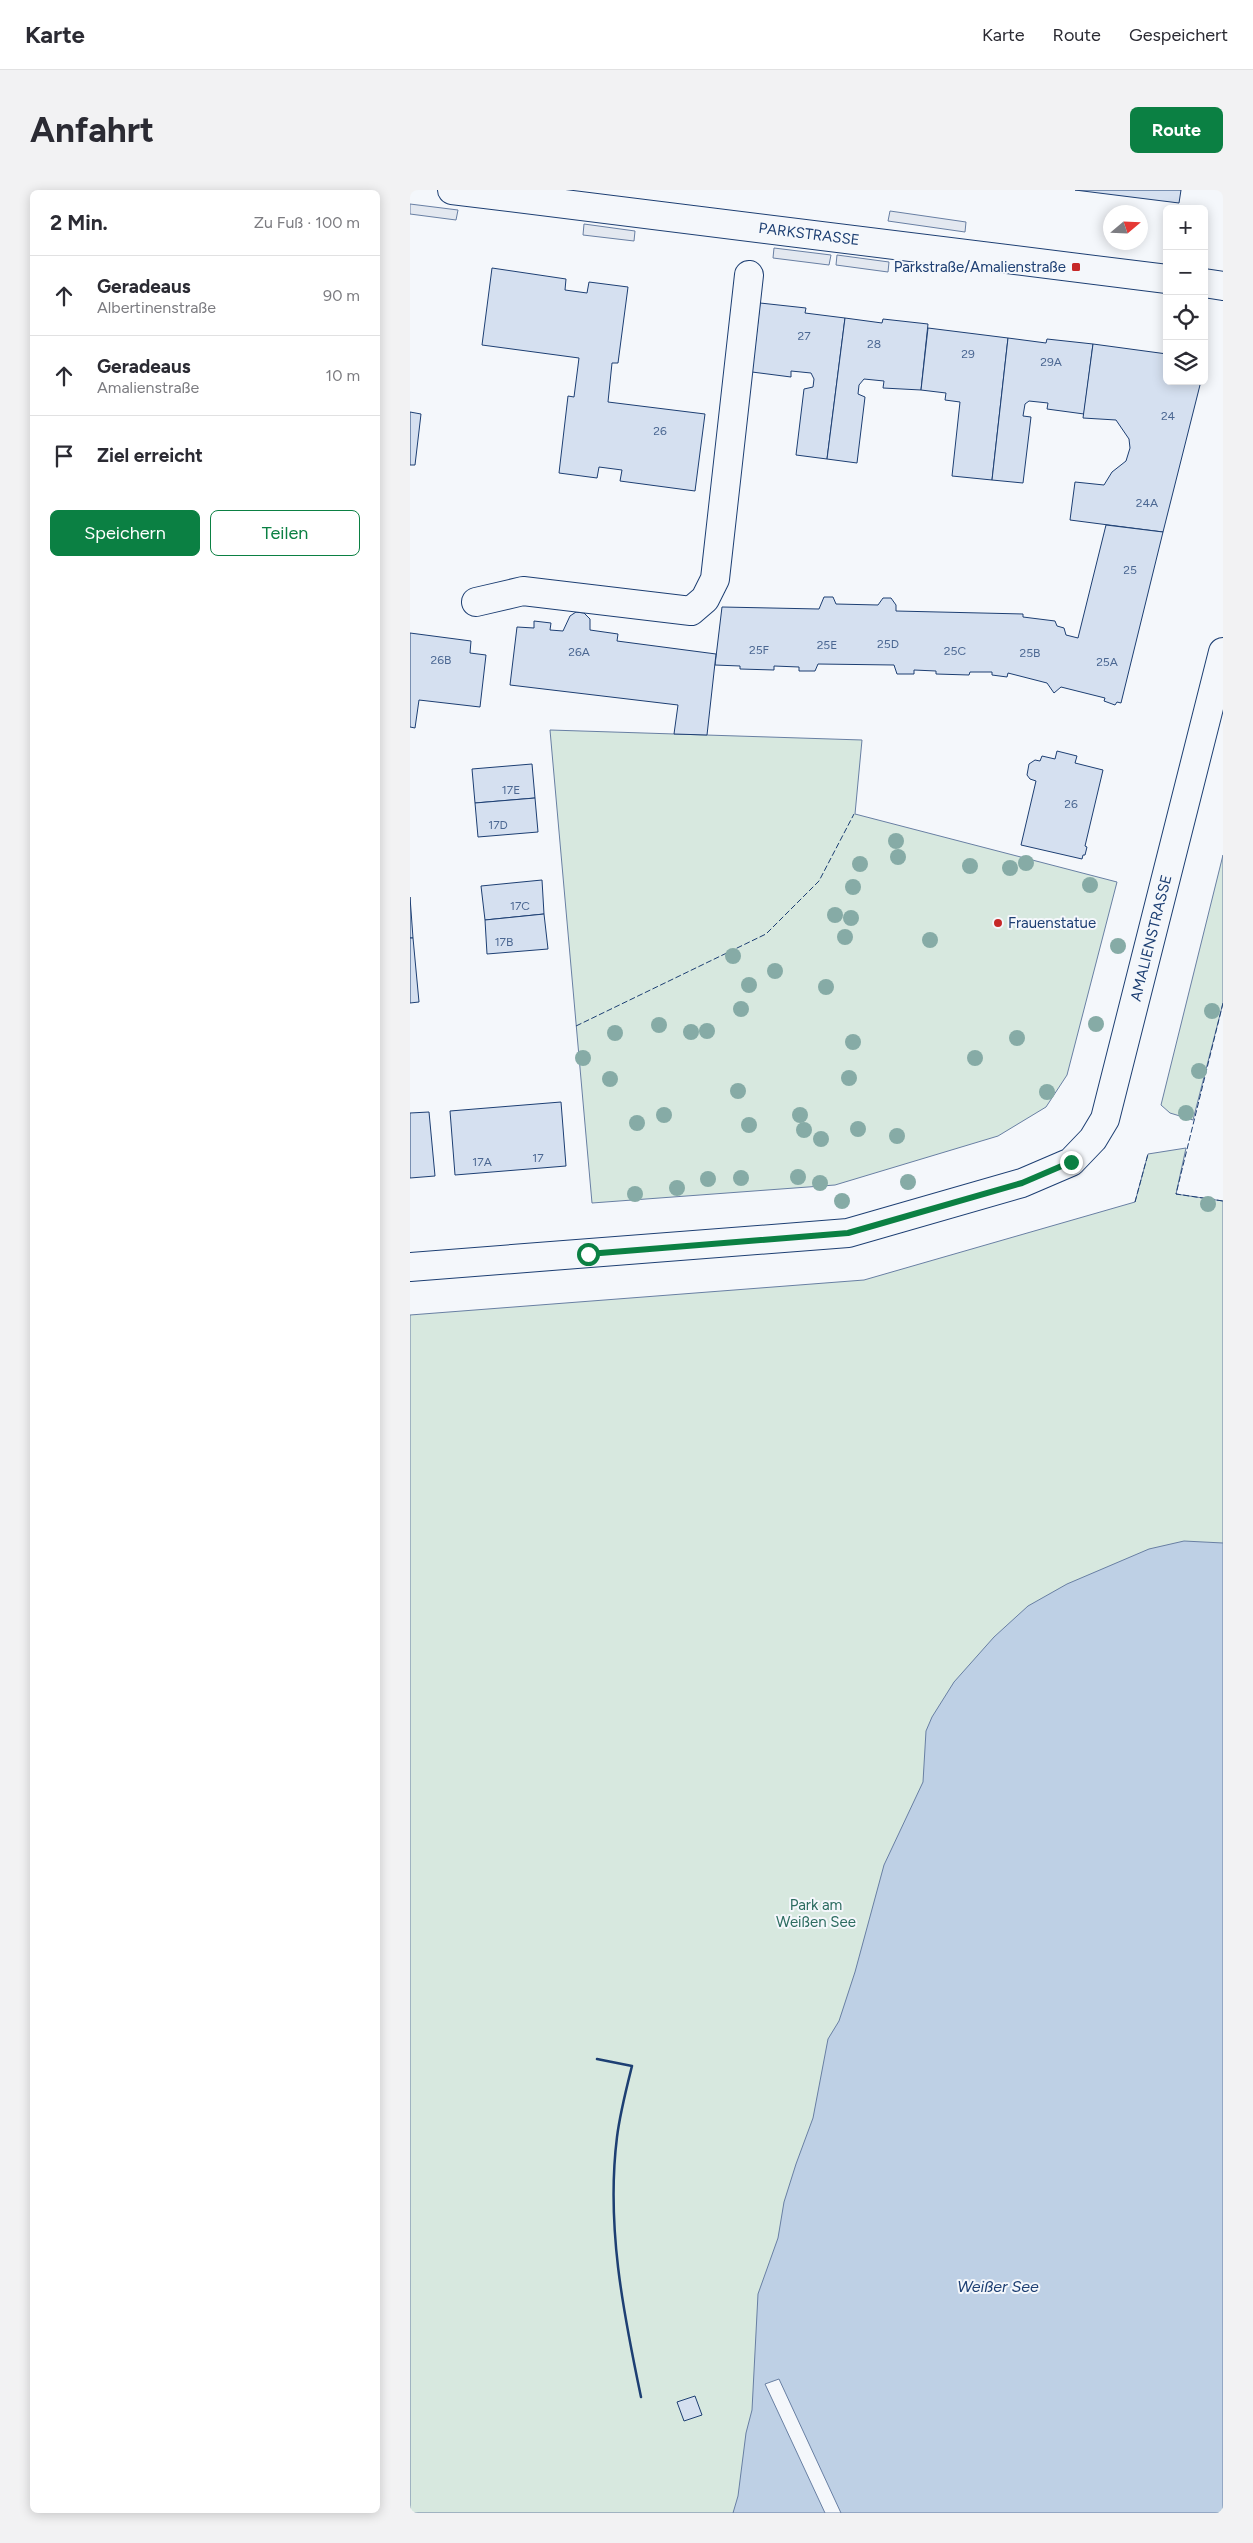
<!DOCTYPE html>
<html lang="de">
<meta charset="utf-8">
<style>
body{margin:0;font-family:Figtree,sans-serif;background:#f2f2f3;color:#2b2b33}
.controls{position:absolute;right:15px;top:15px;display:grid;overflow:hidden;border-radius:8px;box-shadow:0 2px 12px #0003}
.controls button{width:45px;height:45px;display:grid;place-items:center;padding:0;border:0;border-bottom:1px solid #e1e1e2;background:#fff;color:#2b2b33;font:25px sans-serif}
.compass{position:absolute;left:693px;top:15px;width:45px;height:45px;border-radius:50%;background:#fff;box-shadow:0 2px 12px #0003;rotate:71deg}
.stop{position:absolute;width:15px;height:15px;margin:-11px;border:4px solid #0b8043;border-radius:50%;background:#fff}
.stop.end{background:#0b8043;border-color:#fff;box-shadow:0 1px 5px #0008}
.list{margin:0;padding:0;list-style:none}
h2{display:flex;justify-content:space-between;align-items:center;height:65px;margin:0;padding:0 20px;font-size:21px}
h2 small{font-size:16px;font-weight:400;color:#7c7c81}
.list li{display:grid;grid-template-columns:32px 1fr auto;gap:15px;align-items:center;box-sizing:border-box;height:80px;padding:0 20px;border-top:1px solid #e1e1e2}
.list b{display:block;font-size:19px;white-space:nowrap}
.list p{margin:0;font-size:16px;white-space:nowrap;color:#7c7c81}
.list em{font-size:16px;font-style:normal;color:#7c7c81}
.actions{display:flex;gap:10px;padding:15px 20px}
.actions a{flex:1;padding:11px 0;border:1px solid #0b8043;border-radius:8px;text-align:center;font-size:18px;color:#0b8043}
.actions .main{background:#0b8043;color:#fff}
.icon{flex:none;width:28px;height:28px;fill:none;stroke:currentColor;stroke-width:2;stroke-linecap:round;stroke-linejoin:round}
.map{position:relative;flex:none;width:813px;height:2323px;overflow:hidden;border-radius:8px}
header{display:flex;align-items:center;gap:30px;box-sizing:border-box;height:70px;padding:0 25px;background:#fff;border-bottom:1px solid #e1e1e2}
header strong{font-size:24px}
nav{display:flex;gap:28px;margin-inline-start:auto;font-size:18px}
.intro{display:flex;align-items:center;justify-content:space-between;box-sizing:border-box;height:120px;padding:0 30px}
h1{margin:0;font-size:35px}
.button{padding:12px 22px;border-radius:8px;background:#0b8043;color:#fff;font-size:18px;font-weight:700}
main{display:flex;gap:30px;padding:0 30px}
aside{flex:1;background:#fff;border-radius:8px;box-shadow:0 2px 12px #0003}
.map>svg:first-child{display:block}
.green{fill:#d7e8df;stroke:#687fa3}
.parking{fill:#e3e8f0;stroke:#687fa3}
.water{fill:#bed0e5;stroke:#687fa3}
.pier{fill:#f4f7fb;stroke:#687fa3}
.building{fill:#d5e0f0;stroke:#1d3f73}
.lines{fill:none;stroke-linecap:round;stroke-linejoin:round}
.street-casing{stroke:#1d3f73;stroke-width:30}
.secondary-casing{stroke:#1d3f73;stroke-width:30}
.street{stroke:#f4f7fb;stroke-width:28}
.secondary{stroke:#f4f7fb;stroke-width:28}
.fence{stroke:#1d3f73;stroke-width:1;stroke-dasharray:6 2.5;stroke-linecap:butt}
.wall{stroke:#1d3f73;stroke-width:2.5}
.tree{fill:#86aba6}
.route{stroke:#0b8043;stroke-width:6}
.poi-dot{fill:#c62828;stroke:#f4f7fb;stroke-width:2}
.labels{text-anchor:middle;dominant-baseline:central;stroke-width:4;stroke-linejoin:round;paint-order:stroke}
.number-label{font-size:12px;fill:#4b6792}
.street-label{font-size:15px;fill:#1d3f73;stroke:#f4f7fb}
.poi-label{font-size:15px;fill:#1d3f73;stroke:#f4f7fb;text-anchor:end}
.park-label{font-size:15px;fill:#2c6c60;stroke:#f4f7fb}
.water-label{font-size:16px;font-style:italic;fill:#1d3f73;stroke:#f4f7fb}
</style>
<header>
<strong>Karte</strong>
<nav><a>Karte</a><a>Route</a><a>Gespeichert</a></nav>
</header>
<div class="intro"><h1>Anfahrt</h1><a class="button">Route</a></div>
<main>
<aside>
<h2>2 Min.<small>Zu Fuß · 100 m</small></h2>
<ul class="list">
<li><svg class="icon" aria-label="ahead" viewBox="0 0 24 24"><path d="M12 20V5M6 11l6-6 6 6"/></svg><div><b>Geradeaus</b><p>Albertinenstraße</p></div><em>90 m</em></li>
<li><svg class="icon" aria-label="ahead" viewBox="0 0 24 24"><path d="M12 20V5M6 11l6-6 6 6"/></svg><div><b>Geradeaus</b><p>Amalienstraße</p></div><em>10 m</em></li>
<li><svg class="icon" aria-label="arrive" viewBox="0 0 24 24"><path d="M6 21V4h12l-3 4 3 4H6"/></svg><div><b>Ziel erreicht</b></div></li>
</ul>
<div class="actions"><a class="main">Speichern</a><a>Teilen</a></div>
</aside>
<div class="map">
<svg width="813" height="2323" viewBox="0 0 813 2323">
<rect width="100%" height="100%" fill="#f4f7fb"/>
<g class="green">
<polygon points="140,540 452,550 445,624 707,692 657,885 636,917 588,946 425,995 182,1013"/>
<polygon points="813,665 813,813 783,930 760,923 751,915"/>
<polygon points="776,958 766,1004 813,1011 813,2323 0,2323 0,1125 454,1090 725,1012 738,964"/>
</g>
<g class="parking">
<polygon points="0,14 48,20 46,30 0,24"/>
<polygon points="480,21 556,32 555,42 478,31"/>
<polygon points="174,34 225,41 224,51 173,45"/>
<polygon points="364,58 421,65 419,75 363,68"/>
<polygon points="427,65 479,72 478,82 426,75"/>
</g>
<polygon class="water" points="774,1351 813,1353 813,2323 323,2323 328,2306 336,2243 342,2220 348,2104 368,2048 374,2012 386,1974 403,1928 418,1849 429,1831 445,1782 474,1675 513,1592 516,1541 522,1527 544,1492 584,1447 618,1416 657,1394 739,1359"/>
<polygon class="pier" points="369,2189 431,2323 415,2323 355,2194"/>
<g class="building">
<polygon points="665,0 771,0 769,13"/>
<polygon points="82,78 156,89 155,100 177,103 179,92 218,97 208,173 202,173 198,212 295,224 285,301 210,291 212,280 189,277 187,288 149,283 158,206 164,207 169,168 72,155"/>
<polygon points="350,113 396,118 395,123 435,128 417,269 386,265 394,199 403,197 404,189 401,183 381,181 381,187 342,182"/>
<polygon points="435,128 472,133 473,129 518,134 511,200 473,198 474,191 454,189 449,195 448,204 455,207 447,273 417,269"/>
<polygon points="518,138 598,148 582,290 542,286 550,212 535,210 536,203 511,200"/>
<polygon points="598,148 636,153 637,149 683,154 674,224 637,219 638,213 619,211 615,214 613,226 621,227 613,293 582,290"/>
<polygon points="683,154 757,164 757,191 791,191 753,342 660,330 665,292 694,295 702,282 716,271 720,258 719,249 706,230 673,228"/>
<polygon points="0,222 11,224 5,275 0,275"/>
<polygon points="696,335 753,342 711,513 707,512 705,515 694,511 695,508 651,497 644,503 637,493 598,483 597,487 582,485 582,482 560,482 559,485 526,484 526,481 504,480 504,484 487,484 484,475 408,474 405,481 389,481 389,477 364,476 364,480 330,479 330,476 305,475 312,417 409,419 414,407 423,407 426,414 468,415 473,408 481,408 486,415 486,421 613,424 613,427 645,431 647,436 654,438 656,445 668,448"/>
<polygon points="166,422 174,423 180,429 180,440 208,444 207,451 306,464 297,545 264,544 268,515 100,495 107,437 124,438 124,431 141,433 140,440 153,441 160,426"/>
<polygon points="0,443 61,451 60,463 76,465 70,517 9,510 5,538 0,537"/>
<polygon points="647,561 667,566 665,573 693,580 675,656 677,657 675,665 673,665 672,669 611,655 626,591 620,589 617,585 619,574 625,570 630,571 632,566 645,569"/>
<polygon points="122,574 125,608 65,613 62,579"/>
<polygon points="125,608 128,642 68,647 65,613"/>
<polygon points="132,690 134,724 75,730 71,696"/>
<polygon points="0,707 3,748 0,748"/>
<polygon points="134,724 138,759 77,764 75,730"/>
<polygon points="0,748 3,748 9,812 0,813"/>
<polygon points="151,912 156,976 45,985 40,921"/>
<polygon points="19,922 25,986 0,988 0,923"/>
<polygon points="285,2206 292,2225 274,2231 267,2212"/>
</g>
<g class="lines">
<defs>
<g id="street">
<polyline points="66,412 113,401 281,421 295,409 305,389 339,85"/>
<polyline points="0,1077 438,1043 612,993 661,972 683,949 695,929 813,462"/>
</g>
<g id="secondary">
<polyline points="42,0 757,89"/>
<polyline points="794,93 813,96"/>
</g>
</defs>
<use href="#street" class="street-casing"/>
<use href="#secondary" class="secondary-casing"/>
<use href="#street" class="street"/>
<use href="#secondary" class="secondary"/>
<g class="fence">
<polyline points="813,813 766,1004 813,1011"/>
<polyline points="166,836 356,744 409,691 444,624"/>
<polyline points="725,1012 738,964"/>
</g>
<path class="wall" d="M187 1869 222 1876C216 1900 210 1923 207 1947 196 2035 213 2121 231 2207"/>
</g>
<g class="tree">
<circle cx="486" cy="651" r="8"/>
<circle cx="488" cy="667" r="8"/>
<circle cx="616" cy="673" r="8"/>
<circle cx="450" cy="674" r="8"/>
<circle cx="560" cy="676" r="8"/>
<circle cx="600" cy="678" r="8"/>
<circle cx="680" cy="695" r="8"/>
<circle cx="443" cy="697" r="8"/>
<circle cx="425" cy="725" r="8"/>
<circle cx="441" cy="728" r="8"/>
<circle cx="435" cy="747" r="8"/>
<circle cx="520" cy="750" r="8"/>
<circle cx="708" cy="756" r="8"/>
<circle cx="323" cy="766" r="8"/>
<circle cx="365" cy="781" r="8"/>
<circle cx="339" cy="795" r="8"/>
<circle cx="416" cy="797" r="8"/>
<circle cx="331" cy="819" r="8"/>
<circle cx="802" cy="821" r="8"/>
<circle cx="686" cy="834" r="8"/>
<circle cx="249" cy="835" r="8"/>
<circle cx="297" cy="841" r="8"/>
<circle cx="281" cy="842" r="8"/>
<circle cx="205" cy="843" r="8"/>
<circle cx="607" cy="848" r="8"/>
<circle cx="443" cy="852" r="8"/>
<circle cx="173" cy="868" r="8"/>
<circle cx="565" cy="868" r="8"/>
<circle cx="789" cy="881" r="8"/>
<circle cx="439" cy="888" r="8"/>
<circle cx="200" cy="889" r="8"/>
<circle cx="328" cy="901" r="8"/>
<circle cx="637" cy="902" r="8"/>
<circle cx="776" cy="923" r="8"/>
<circle cx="254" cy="925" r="8"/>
<circle cx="390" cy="925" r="8"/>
<circle cx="227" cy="933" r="8"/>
<circle cx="339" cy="935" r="8"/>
<circle cx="448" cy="939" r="8"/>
<circle cx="394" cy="940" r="8"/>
<circle cx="487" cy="946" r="8"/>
<circle cx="411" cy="949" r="8"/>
<circle cx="388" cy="987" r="8"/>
<circle cx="331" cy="988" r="8"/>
<circle cx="298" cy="989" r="8"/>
<circle cx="498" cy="992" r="8"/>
<circle cx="410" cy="993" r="8"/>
<circle cx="267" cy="998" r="8"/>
<circle cx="225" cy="1004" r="8"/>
<circle cx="432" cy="1011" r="8"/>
<circle cx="798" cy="1014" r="8"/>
</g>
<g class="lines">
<polyline class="route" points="178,1064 438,1043 612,993 661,972"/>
</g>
<g class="poi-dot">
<rect x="661" y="72" width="10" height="10" rx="2.5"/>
<circle cx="588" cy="733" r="5"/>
</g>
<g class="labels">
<g class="number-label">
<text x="394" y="146">27</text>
<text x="464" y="154">28</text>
<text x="558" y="164">29</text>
<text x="641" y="172">29A</text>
<text x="758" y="226">24</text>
<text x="250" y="241">26</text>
<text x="737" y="313">24A</text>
<text x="720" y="380">25</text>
<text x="478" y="454">25D</text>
<text x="417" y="455">25E</text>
<text x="349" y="460">25F</text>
<text x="545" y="461">25C</text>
<text x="169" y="462">26A</text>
<text x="620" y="463">25B</text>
<text x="31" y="470">26B</text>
<text x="697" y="472">25A</text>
<text x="101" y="600">17E</text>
<text x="661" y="614">26</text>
<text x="88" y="635">17D</text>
<text x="110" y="716">17C</text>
<text x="94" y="752">17B</text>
<text x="128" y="968">17</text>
<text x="72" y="972">17A</text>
</g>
<g class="street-label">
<text transform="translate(399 44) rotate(7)">PARKSTRASSE</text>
<text transform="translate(741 748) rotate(-76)">AMALIENSTRASSE</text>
</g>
<g class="poi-label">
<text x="656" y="77">Parkstraße/Amalienstraße</text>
<text x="598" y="733" text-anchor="start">Frauenstatue</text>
</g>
<g class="park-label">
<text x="406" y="1715">Park am<tspan x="406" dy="17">Weißen See</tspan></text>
</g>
<g class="water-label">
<text x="588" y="2096">Weißer See</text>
</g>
</g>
</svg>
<div class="controls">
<button>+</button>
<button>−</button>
<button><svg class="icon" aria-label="locate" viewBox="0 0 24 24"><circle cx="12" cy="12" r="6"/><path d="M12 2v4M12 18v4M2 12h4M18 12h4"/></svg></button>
<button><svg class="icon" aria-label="layers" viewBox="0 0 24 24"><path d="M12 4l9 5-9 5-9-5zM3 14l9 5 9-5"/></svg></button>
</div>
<svg class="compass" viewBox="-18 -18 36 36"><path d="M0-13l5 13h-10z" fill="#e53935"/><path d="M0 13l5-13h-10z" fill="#7c7c81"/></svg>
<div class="stop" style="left:178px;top:1064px"></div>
<div class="stop end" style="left:661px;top:972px"></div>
</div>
</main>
